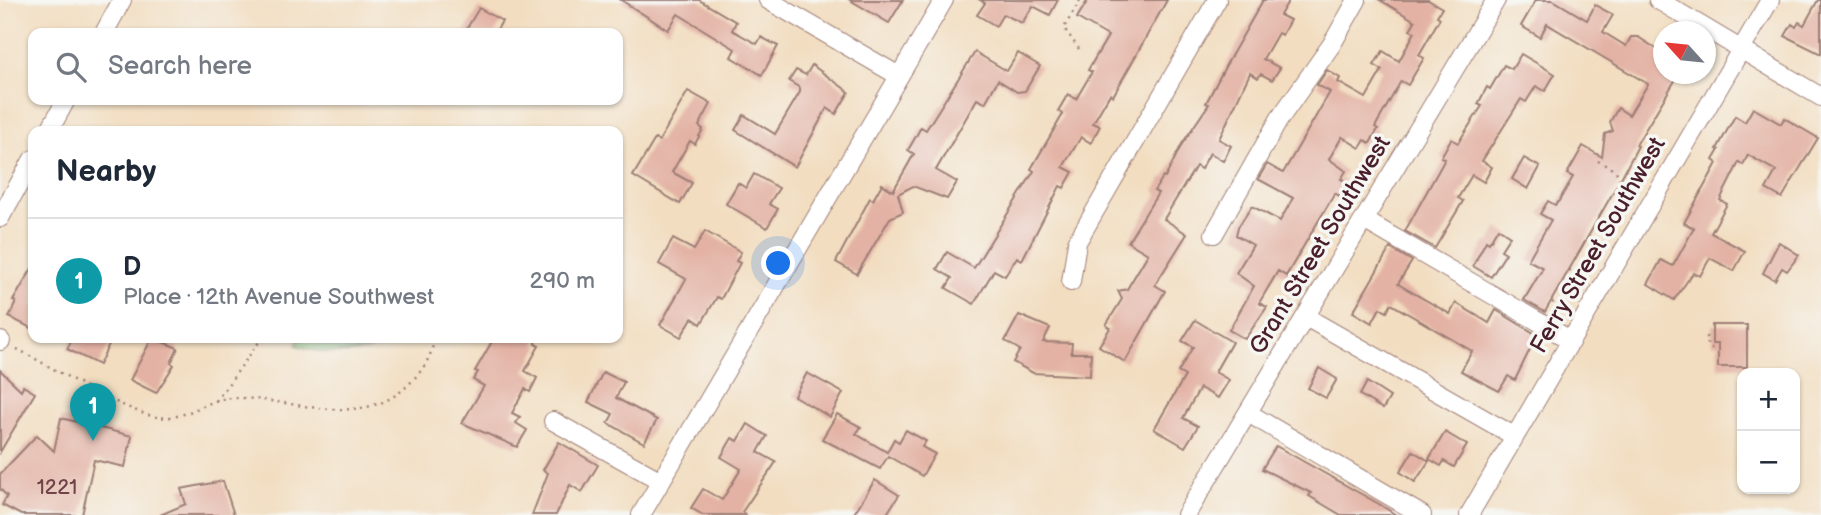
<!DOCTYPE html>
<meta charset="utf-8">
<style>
body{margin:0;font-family:"Balsamiq Sans",sans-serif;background:#f2f2f3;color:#1f2937}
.controls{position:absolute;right:21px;bottom:21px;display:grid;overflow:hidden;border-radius:14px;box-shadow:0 2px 5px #0004}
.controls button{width:63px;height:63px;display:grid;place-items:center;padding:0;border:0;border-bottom:2px solid #e0e1e3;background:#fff;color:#1f2937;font:35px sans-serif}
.compass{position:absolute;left:1653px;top:21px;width:63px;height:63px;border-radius:50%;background:#fff;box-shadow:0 2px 5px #0004;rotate:297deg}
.you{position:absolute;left:779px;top:264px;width:24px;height:24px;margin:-18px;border:5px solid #fff;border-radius:50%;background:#1a73e8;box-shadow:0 0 0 10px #1a73e833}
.badge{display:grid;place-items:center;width:46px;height:46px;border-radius:50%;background:#d93025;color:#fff;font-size:23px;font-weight:700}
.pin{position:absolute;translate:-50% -58px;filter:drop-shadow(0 2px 4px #0008)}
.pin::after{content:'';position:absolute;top:37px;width:24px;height:21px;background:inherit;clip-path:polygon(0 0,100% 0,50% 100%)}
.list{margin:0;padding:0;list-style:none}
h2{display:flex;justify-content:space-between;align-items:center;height:91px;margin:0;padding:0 28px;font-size:30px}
h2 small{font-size:23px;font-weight:400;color:#747a83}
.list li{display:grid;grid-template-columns:46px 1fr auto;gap:21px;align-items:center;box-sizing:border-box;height:126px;padding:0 28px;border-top:2px solid #e0e1e3}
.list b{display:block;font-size:26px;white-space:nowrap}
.list p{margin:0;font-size:23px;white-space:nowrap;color:#747a83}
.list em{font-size:23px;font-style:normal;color:#747a83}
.icon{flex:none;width:38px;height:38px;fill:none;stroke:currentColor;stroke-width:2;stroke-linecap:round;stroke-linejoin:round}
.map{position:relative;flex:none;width:1821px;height:515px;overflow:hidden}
.search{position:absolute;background:#fff;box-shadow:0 2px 5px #0004;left:28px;top:28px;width:595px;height:77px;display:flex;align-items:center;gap:18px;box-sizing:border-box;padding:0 24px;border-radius:14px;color:#747a83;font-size:26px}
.panel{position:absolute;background:#fff;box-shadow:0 2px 5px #0004;left:28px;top:126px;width:595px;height:217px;border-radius:14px}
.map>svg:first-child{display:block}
.green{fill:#97d489;stroke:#707a5a;stroke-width:2}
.building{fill:#e3b2a4}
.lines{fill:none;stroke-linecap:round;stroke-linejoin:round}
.minor-casing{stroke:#9e7e76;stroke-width:20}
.path{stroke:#9e7e76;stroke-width:2.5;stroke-dasharray:2 5;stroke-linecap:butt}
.minor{stroke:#fff;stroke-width:18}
.labels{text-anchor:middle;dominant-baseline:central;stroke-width:7;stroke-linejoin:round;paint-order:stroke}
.number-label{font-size:21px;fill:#704449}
.street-label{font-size:24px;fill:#4a1f2b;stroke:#f6f6f2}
</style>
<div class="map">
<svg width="1821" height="515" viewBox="0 0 1821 515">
<rect width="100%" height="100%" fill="#f6f6f2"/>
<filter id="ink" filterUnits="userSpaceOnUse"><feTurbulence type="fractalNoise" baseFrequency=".0143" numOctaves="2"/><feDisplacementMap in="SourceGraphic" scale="14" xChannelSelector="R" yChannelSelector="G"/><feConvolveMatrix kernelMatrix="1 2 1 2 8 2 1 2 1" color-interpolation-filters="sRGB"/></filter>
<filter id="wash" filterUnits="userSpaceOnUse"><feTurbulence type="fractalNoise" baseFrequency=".00686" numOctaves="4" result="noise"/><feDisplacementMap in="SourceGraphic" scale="28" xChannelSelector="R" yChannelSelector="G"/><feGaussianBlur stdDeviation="1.57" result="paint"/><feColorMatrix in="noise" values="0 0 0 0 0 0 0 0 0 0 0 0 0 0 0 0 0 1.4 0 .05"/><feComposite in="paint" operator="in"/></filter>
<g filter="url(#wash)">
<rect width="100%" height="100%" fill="#f2ddc0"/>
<path class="green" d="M300 338H401C372 356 329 357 297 345Z"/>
<g id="blocks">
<g class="building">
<polygon points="621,0 699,0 736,22 732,30 757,44 761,37 778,46 762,75 731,57 735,49 678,14 668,30"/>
<polygon points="850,0 903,0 889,23"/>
<polygon points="980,0 1058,0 1050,15 1033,6 1022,23 1003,14 996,26 977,15 985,3"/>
<polygon points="1088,0 1167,0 1113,96 1110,94 1093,123 1100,126 1091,143 1081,137 1063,167 1073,172 1064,188 1060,186 1022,260 1017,257 1005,276 994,270 974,304 946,288 952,278 937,269 947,252 974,268 1034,171 1031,169 1063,114 1058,111 1068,94 1076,99 1092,72 1088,70 1108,36 1077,18"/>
<polygon points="1263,0 1289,0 1280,15 1290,20 1282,35 1278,33 1263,59 1280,68 1272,80 1261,74 1258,78 1250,73 1219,139 1231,146 1223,161 1210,153 1201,169 1196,166 1164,219 1187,234 1155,285 1165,291 1125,362 1099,346 1110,328 1106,325 1122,299 1118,291 1127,289 1148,254 1128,242 1158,193 1154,191 1163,177 1165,178 1182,144 1209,104 1206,103 1226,65"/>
<polygon points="1380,0 1428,0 1442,8 1437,16 1440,18 1419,55 1424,58 1408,85 1401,81 1375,127 1378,129 1370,143 1365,140 1360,148 1342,137 1329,159 1346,171 1341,179 1347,182 1339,196 1335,193 1286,276 1278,271 1259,303 1267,307 1245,339 1229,330 1254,286 1236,273 1253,245 1236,235 1238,227 1252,206 1280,221 1293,198 1258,179 1267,164 1283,173 1330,92 1317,85 1327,70 1340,78 1338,82 1366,98 1382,70 1374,65 1383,51 1399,61 1415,32 1410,30 1415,21"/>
<polygon points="1536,0 1553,0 1587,20 1595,5 1613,15 1603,32 1626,46 1631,37 1638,37 1663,53 1663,74 1679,74 1636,145 1638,146 1619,182 1545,312 1524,300 1543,268 1528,260 1551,220 1540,214 1548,201 1555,205 1559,201 1573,177 1567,174 1583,146 1602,157 1605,134 1613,131 1610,122 1618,108 1629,115 1648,84 1547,24 1540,37 1521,26"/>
<polygon points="1818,0 1821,0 1821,54 1785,36 1792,24 1796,27 1799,22 1804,25"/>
<polygon points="479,8 502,21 495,33 464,33"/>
<polygon points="975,52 1007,71 1018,53 1040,66 1025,91 1017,92 998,80 985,103 977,99 936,170 957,182 947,199 913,186 898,194 903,212 890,218 857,274 836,262 870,198 873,200 882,184 893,191 914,154 908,150 915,138 921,127 926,130"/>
<polygon points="1521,54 1555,74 1545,91 1536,86 1526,102 1521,99 1482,161 1492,167 1484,182 1472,175 1458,198 1463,201 1435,248 1405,231 1445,159 1441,157 1451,139 1458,143 1482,106 1478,104 1487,87 1490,89 1504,65 1512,69"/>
<polygon points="812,65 849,92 836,114 827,108 795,167 735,130 744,115 775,134 800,92 800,88 789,81 796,70 806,75"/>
<polygon points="688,91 711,104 699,126 703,129 695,144 690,141 672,172 692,183 680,204 633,176 655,139 659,141"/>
<polygon points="1753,108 1781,124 1784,118 1818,138 1782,198 1766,189 1776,171 1748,155 1743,165 1739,162 1720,200 1727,204 1711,233 1745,251 1734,271 1710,258 1700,276 1693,273 1674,300 1648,284 1661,260 1673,266 1694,228 1684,223 1717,163 1713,160 1719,150 1717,149 1735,116 1745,122"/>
<polygon points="1524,158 1540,167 1528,189 1512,179"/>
<polygon points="754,174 779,188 769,204 778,209 767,228 726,204 738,183 746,188"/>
<polygon points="1498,228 1510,236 1501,250 1506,253 1491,277 1473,266 1486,241 1489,243"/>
<polygon points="705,231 741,252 736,261 740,263 721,299 717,297 701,324 692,318 681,337 660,325 686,279 659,264 673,239 694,250"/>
<polygon points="1779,242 1799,255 1787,271 1782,268 1775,280 1763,273"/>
<polygon points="1390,248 1412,261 1398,284 1450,314 1456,303 1489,323 1496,310 1537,335 1515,380 1508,376 1499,391 1461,371 1472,351 1391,304 1387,312 1380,308 1372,323 1353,312"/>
<polygon points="33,267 33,329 9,317 16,302 13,301"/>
<polygon points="1019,315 1050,328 1043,342 1072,343 1071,353 1091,353 1090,376 1033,373 1013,362 1020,350 1005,341"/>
<polygon points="1195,320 1232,342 1215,372 1229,380 1218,398 1200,388 1183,418 1198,426 1185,447 1154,429 1185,376 1178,372 1193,347 1182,341"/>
<polygon points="1712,325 1747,325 1747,367 1718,367 1718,344 1712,344"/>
<polygon points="73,338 112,338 99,365 67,349"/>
<polygon points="152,338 178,348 171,363 174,365 156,393 130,380"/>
<polygon points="494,338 538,338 535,344 539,346 525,371 537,378 530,392 525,389 512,413 520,417 516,423 527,430 517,447 462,423 484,386 473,380 478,372 475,371"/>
<polygon points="1319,368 1337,379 1326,398 1308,388"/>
<polygon points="0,370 21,390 23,386 35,393 0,452"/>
<polygon points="603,372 624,382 616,398 657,420 644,443 608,423 613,414 588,402"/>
<polygon points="807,373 843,393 830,417 794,396"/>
<polygon points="1367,382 1390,397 1383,409 1360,395"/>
<polygon points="837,414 861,427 856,434 887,452 894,439 899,442 906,430 926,441 922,447 935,454 922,476 888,456 880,469 822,439"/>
<polygon points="61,418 132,436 125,467 94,460 82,515 21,515 2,505 7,496 0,489 0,474 37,435 54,451"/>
<polygon points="748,424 767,436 758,452 776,462 742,512 746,515 703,515 691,508 703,489 722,500 741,469 721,457 732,438 738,441"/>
<polygon points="1445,432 1467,445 1454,467 1444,461 1441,466 1429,459"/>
<polygon points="559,442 598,465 582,492 570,485 556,515 532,515 548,473 543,470"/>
<polygon points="1276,446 1379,504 1396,515 1341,515 1309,496 1311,493 1262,469"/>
<polygon points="1413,451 1429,461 1415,482 1400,472"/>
<polygon points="875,480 899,495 886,515 853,515"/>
<polygon points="223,481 234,515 160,515 186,504 181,489"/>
</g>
</g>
</g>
<g filter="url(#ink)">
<use href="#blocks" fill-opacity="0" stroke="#9e7e76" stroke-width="2"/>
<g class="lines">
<defs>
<g id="minor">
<polyline points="768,0 899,76"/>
<polyline points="1658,0 1821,97"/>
<polyline points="104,33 122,0"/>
<polyline points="49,131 66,100"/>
<polyline points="0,218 33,159"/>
<polyline points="1364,220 1570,340"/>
<polyline points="1214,234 1280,118 1332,44 1357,0"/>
<polyline points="1071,282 1077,242 1217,0"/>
<polyline points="1306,317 1514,436"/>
<polyline points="0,341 1,341"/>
<polyline points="1248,413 1422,515"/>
<polyline points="553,421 661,481"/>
<polyline points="641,515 944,0"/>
<polyline points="1186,515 1496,0"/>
<polyline points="1469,515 1770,0"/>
</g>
</defs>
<use href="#minor" class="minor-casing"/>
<g class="path">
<polyline points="1079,49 1064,28 1080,0"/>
<polyline points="1598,161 1616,171 1622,185 1619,192"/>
<polyline points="1595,227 1613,237"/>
<polyline points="1569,270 1577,270 1583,261"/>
<polyline points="1552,302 1569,312"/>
<polyline points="1706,336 1708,346 1716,352"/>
<path d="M17 349C55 369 105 400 145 414 182 427 202 399 231 398 289 396 362 433 410 383 423 370 432 357 434 338"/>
<polyline points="216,401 262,338"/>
</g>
<use href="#minor" class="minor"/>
</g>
</g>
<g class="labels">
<g class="number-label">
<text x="57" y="487">1221</text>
</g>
<g class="street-label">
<text transform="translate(1320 245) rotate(-59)">Grant Street Southwest</text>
<text transform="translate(1598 245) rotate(-60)">Ferry Street Southwest</text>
</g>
</g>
</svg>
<div class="controls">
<button>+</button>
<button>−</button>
</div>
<svg class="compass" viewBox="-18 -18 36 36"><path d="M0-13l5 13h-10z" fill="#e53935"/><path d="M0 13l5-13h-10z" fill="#747a83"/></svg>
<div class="you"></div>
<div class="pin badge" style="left:93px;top:441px;background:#0f9aa8">1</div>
<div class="search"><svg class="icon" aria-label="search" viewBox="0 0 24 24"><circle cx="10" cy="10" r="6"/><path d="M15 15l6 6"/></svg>Search here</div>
<section class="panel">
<h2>Nearby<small></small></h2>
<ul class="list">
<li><span class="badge" style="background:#0f9aa8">1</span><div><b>D</b><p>Place · 12th Avenue Southwest</p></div><em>290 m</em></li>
</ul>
</section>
</div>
